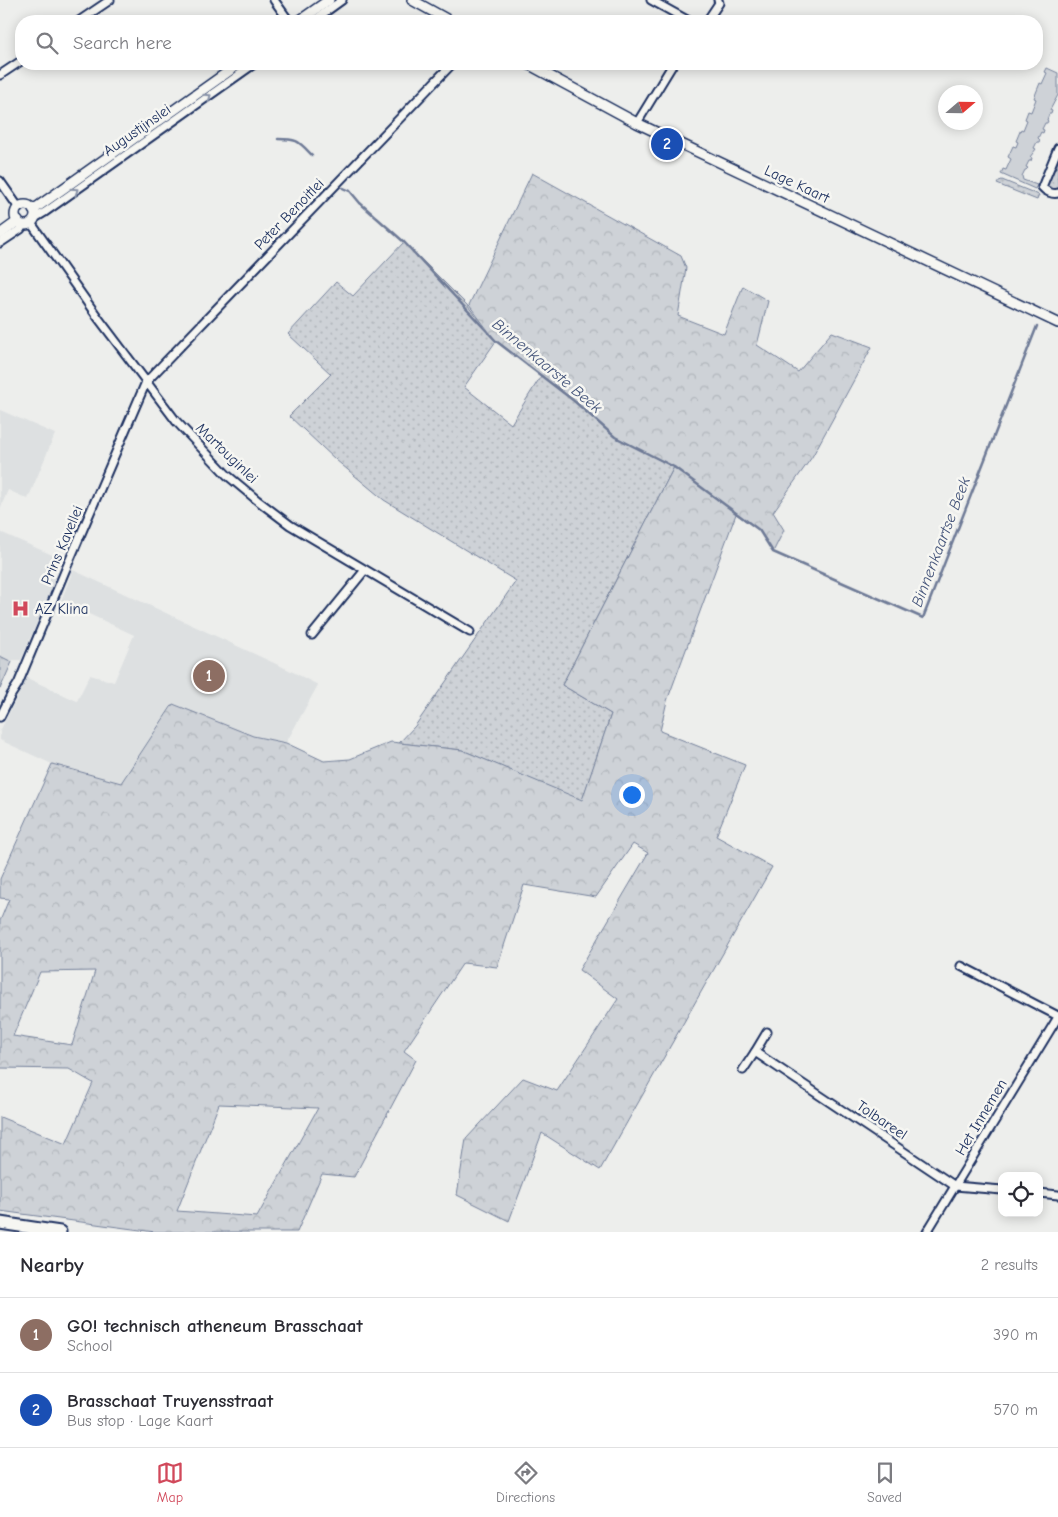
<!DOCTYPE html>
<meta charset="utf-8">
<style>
body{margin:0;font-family:"Comic Neue",sans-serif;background:#f2f2f3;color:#2b2b33}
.controls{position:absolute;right:15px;bottom:15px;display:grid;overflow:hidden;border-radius:10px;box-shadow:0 2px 12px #0003}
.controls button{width:45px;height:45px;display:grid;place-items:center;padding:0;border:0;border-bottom:1px solid #e1e1e2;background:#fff;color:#2b2b33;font:25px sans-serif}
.compass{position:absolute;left:938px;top:85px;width:45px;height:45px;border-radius:50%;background:#fff;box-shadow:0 2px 12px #0003;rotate:70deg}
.you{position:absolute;left:631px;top:794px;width:18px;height:18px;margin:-12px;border:4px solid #fff;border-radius:50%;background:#1a73e8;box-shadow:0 0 0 8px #1a73e833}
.badge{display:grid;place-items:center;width:32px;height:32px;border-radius:50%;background:#d1495b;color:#fff;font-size:16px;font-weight:700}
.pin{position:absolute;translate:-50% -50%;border:2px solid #fff;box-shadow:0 1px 5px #0006}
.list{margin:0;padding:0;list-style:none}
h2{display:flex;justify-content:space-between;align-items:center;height:65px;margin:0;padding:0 20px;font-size:21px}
h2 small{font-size:16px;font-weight:400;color:#7c7c81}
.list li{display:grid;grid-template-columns:32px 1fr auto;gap:15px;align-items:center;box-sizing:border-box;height:75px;padding:0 20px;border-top:1px solid #e1e1e2}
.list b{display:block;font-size:19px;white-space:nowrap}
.list p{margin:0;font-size:16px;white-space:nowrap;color:#7c7c81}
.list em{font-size:16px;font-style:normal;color:#7c7c81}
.icon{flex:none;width:28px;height:28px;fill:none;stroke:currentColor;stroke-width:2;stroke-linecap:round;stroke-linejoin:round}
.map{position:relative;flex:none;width:1058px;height:1232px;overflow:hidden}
.search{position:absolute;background:#fff;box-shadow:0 2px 12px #0003;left:15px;right:15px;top:15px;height:55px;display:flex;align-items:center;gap:12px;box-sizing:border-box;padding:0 18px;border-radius:20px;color:#7c7c81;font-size:19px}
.sheet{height:215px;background:#fff}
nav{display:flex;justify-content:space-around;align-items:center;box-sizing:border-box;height:70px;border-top:1px solid #e1e1e2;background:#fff;font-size:14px;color:#7c7c81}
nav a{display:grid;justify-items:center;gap:2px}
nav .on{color:#d1495b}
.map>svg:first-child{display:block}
.built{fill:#dde0e1}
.grass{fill:url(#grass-dots);stroke:#74809a}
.forest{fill:url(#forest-crowns);stroke:#74809a;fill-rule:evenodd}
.garden{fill:#ced2d7;stroke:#74809a}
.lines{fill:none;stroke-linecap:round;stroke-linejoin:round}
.stream{stroke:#6e7a96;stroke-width:2.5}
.minor-casing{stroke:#1b2f5e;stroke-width:11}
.tertiary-casing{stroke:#1b2f5e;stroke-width:12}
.primary-casing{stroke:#1b2f5e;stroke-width:15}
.minor{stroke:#f6f6f2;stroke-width:7}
.tertiary{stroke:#f6f6f2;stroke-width:9}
.primary{stroke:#f6f6f2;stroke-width:11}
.oneway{stroke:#8892a8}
.labels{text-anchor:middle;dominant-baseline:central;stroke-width:5;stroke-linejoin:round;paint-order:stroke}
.street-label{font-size:15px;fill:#1b2f5e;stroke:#f6f6f2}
.poi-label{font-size:15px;fill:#1b2f5e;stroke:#f6f6f2;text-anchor:start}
.water-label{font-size:16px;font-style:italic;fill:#44547a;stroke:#f6f6f2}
</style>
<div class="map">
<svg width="1058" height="1232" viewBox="0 0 1058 1232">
<defs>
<pattern id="grass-dots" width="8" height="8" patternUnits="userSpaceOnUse" patternTransform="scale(1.25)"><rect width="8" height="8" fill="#ced2d7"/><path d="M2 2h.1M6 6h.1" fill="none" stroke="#b0b5bb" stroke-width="1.8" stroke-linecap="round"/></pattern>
<pattern id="forest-crowns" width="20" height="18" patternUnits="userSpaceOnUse" patternTransform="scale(1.25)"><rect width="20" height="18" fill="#ced2d7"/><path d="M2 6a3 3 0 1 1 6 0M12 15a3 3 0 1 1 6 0" fill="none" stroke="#b0b5bb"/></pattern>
</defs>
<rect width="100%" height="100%" fill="#edeeec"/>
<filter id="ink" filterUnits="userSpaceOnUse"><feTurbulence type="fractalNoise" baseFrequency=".02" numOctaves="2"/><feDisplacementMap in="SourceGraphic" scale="10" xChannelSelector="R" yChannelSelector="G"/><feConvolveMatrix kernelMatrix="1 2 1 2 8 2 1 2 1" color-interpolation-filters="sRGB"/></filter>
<g filter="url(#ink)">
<g class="built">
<polygon points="0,410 55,434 28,499 8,490 0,509"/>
<polygon points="0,532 57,557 50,573 57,576 21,660 13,660 0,689"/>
<polygon points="73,570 287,669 318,685 286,743 253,736 172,704 121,783 52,764 0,740 0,731 27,678 77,701 90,675 114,682 134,635 61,601"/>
</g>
<g class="grass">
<polygon points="1058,155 1058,188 1057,191 1045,188"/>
<polygon points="1002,180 1039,195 1037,200 997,184 999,181"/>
<polygon points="404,242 467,305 496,341 464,387 511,424 541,376 574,401 615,437 674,467 562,685 611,714 582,801 462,750 399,743 415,726 516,581 384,500 336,460 289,416 331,374 288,334 336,282 353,296"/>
</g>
<g class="forest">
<path d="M532 173 681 256 686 268 678 316 724 334 743 286 768 301 757 345 798 372 832 332 872 347 812 457 773 512 784 530 773 552 759 530 736 514 667 701 660 731 745 765 716 836 772 867 600 1170 542 1133 509 1221 457 1195 466 1139 523 1078 557 1091 618 999 579 970 648 853 633 844 596 897 524 885 497 967 463 963 404 1051 416 1060 354 1177 322 1174 297 1232H155L0 1211V1117L66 1144 93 1083 69 1069 0 1068V921L9 899 0 898V879L52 764 121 783 173 704 253 736 286 743 324 761 350 759 391 742 462 750 582 800 611 714 562 685 674 467 615 437 574 401 496 341 469 305ZM95 971 72 1045 13 1036 40 972ZM219 1104 318 1108 257 1217 177 1211Z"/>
<polygon points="0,656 12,662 0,689"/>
</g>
<polygon class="garden" points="1047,68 1058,73 1058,95 1050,110 1052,111 1051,114 1049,114 1047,120 1048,121 1047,123 1045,123 1042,129 1044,130 1043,133 1041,132 1038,138 1040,140 1039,142 1037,142 1034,148 1036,149 1030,157 1032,158 1031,161 1029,161 1026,167 1028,168 1026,170 1025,170 1022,176 1023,180 1037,185 1035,189 1001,174 1003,169 1006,170 1011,159 1008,157 1013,146 1016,147 1018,142 1016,141 1021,129 1023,130 1027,120 1025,119 1028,111 1031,112 1036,99 1034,98 1040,83 1042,84 1047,73 1045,72"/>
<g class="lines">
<g class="stream">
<path d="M278 139C298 139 298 141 312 155"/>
<polyline points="343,188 350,191 360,203 404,242 496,341 574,401 615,437 674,467 759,530 773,552 923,618 1037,326"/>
</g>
<defs>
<g id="minor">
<polyline points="274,0 289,21"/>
<polyline points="651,0 689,21"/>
<polyline points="79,21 110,0"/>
<polyline points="313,21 342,0"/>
<polyline points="707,21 719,3 718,0"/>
<polyline points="0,75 21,61"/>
<polyline points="637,123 673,64"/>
<path d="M1058 148 1042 187C1045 191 1053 195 1058 193"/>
<polyline points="0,181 19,208"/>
<polyline points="35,218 45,212 254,64"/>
<polyline points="31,223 99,319 176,421 227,475 257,500 290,525 470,632"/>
<polyline points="0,243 21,229 22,225"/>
<polyline points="312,635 365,570"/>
<polyline points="0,717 11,695 18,684 65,571 146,382 452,64"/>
<polyline points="961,966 1058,1016"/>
<polyline points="767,1032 755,1052 955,1186 1002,1190"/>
<polyline points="743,1070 755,1052"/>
<polyline points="1039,1193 1058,1195"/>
<polyline points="927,1232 1058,1017"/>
</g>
<g id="tertiary">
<polyline points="412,0 450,21"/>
<polyline points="299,21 329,0"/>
<polyline points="528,64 637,123 1058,323"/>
<circle cx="25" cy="215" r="10"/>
<polyline points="33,210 239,64"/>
<polyline points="0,234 18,221"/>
</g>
<polyline id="primary" points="0,1223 60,1232"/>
</defs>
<use href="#minor" class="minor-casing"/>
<use href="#tertiary" class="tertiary-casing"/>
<use href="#primary" class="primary-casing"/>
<use href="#minor" class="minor"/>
<use href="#tertiary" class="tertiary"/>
<use href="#primary" class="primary"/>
</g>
<defs><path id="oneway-chevron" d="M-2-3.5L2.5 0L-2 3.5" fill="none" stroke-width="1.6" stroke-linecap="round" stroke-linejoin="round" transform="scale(1.25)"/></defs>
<g class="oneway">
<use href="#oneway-chevron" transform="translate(208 97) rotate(-35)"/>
<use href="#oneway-chevron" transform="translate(75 191) rotate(-35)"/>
</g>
</g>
<defs>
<symbol id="hospital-bare" viewBox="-9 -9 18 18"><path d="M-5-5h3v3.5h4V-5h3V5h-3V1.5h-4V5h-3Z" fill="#d1495b" stroke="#f6f6f2" stroke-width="2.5" paint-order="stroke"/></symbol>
</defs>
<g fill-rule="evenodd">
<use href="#hospital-bare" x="8" y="596" width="25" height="25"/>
</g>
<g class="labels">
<g class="street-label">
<text transform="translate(137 130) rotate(-35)">Augustijnslei</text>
<text transform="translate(797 184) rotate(25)">Lage Kaart</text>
<text transform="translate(289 214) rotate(-46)">Peter Benoitlei</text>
<text transform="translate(227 453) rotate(44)">Martouginlei</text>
<text transform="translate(62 545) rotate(-67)">Prins Kavellei</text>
<text transform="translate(981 1117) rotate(-59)">Het Innemen</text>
<text transform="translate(882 1120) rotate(34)">Tolbareel</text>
</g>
<g class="poi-label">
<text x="35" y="609">AZ Klina</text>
</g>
<g class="water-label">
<text transform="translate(547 366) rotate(40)">Binnenkaarste Beek</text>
<text transform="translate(941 542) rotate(-69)">Binnenkaartse Beek</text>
</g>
</g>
</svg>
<div class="controls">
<button><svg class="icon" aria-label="locate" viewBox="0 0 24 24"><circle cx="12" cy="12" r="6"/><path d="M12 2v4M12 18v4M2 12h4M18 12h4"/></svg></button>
</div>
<svg class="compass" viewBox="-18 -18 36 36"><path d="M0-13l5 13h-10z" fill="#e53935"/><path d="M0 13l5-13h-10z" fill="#7c7c81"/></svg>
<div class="you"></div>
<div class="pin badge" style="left:209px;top:676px;background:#8d6e63">1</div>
<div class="pin badge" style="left:667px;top:144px;background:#1a4fb4">2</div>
<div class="search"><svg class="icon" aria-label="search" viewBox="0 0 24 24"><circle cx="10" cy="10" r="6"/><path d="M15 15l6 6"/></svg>Search here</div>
</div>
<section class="sheet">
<h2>Nearby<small>2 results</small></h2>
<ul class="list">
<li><span class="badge" style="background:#8d6e63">1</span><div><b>GO! technisch atheneum Brasschaat</b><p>School</p></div><em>390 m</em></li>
<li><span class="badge" style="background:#1a4fb4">2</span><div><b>Brasschaat Truyensstraat</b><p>Bus stop · Lage Kaart</p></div><em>570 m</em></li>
</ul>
</section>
<nav>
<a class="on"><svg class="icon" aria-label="map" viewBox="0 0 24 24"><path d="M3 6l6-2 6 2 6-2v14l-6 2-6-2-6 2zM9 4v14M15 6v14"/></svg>Map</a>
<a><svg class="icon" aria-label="directions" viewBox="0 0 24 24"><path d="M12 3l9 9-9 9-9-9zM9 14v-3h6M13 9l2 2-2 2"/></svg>Directions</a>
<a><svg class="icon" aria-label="saved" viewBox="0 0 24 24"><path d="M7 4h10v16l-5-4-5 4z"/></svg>Saved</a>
</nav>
